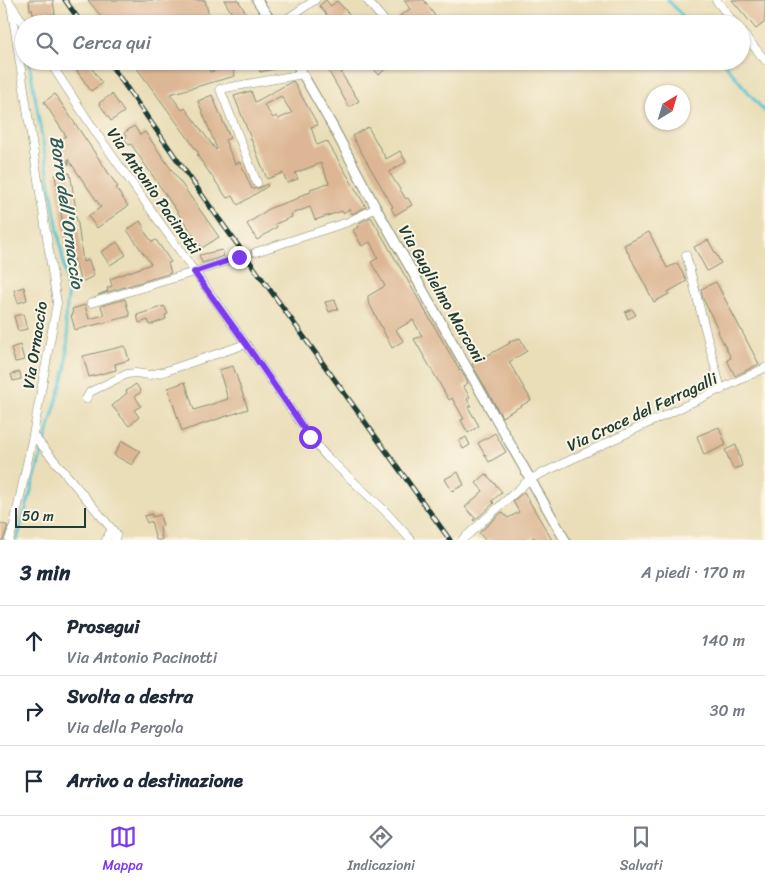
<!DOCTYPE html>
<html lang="it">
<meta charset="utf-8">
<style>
body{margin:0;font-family:Sriracha,sans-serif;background:#f2f2f3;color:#1f2937}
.compass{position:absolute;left:645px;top:85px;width:45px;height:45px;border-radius:50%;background:#fff;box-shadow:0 1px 4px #0004;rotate:38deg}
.scale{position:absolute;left:15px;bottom:12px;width:71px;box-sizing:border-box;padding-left:5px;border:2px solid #1f3d34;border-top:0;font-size:14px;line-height:18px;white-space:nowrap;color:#1f3d34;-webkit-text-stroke:4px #fcf5e5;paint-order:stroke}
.stop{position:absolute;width:15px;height:15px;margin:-11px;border:4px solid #7c3aed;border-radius:50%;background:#fff}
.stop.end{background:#7c3aed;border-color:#fff;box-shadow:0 1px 5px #0008}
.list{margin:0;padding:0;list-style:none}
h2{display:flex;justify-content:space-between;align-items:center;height:65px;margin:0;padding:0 20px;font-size:21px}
h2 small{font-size:16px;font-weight:400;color:#747a83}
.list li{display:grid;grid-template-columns:32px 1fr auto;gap:15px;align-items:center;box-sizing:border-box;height:70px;padding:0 20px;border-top:1px solid #e0e1e3}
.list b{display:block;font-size:19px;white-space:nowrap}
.list p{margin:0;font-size:16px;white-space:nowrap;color:#747a83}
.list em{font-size:16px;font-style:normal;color:#747a83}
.icon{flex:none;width:28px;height:28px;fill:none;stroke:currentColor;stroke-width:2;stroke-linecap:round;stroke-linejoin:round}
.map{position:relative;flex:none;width:765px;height:540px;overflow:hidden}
.search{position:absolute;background:#fff;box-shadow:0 1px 4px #0004;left:15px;right:15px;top:15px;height:55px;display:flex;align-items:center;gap:12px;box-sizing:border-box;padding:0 18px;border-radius:28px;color:#747a83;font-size:19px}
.sheet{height:275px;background:#fff}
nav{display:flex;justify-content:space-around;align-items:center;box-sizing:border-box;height:70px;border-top:1px solid #e0e1e3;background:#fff;font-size:14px;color:#747a83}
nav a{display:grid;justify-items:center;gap:2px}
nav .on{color:#7c3aed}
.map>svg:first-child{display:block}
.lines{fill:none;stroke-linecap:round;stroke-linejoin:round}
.stream{stroke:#59c5d2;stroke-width:3}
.building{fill:#ddb795;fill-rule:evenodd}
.minor-tunnel{stroke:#c1be9e;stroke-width:8;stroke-dasharray:8 4;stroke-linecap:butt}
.minor-casing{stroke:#848e76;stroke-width:9}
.tertiary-casing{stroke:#848e76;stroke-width:11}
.minor{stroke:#fff;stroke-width:8}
.tertiary{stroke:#fff;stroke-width:9}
.rail-casing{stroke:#1f3d34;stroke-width:5}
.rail{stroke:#fcf5e5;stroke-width:3;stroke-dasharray:9;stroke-linecap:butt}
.route{stroke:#7c3aed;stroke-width:6}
.labels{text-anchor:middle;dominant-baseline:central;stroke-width:4;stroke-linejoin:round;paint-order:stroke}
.street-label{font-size:16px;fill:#1f3d34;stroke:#fcf5e5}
.water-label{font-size:18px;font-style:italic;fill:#2e5f5c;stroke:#fcf5e5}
</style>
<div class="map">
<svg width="765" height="540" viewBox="0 0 765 540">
<rect width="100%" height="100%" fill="#fcf5e5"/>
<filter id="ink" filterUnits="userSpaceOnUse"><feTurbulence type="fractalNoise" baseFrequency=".02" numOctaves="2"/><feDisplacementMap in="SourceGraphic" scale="10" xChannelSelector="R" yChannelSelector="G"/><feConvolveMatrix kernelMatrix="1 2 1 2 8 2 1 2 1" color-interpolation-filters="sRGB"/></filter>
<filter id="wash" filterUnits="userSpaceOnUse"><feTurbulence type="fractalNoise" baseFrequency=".0096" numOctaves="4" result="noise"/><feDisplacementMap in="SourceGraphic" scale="20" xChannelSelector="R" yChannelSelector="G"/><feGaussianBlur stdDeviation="1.12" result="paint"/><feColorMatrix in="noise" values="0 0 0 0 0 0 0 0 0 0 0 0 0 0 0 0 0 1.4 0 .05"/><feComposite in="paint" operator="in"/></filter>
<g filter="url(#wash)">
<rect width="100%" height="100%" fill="#eadeb9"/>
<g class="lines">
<g class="stream">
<polyline points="668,0 690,24"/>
<polyline points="722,61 765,112"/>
<polyline points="17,540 66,368 68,335 65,321 68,297 64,266 29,61"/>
</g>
</g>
<g id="blocks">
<g class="building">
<polygon points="29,0 53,0 55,14 34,18 32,9 30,10"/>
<polygon points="88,0 205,0 211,24 169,24 168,19 155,23 154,19 138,24 107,24"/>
<polygon points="224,0 238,0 249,18 240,24 223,24 234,17"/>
<polygon points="326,0 331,6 337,1 349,14 339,24 335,24 319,6"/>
<polygon points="404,0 424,0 435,16 424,24 404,24 398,17 410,9"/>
<polygon points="732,0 765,0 765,22 756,29"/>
<polygon points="70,61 87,61 102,83 91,91"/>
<polygon points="139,61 208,61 210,72 232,66 235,76 170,94 182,110 185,108 216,150 217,149 198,101 212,95 230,138 225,140 235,164 240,162 252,189 259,188 267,184 268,186 238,205 233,196 227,198 197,155 199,154 186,135 133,63"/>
<polygon points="258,61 272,61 274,69 260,72"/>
<polygon points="367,61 394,61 379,75"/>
<polygon points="338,65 343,72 341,73 359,101 349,107 328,70"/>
<path d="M293 81 318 125 311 127 317 145 327 141 366 207 352 214 349 209 343 213 342 211 315 220 310 207 291 214 292 217 275 224 277 227 257 240 247 224 270 208 299 198V196L311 192 310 189 329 183 321 163 295 173 298 179 287 183 283 173 267 179 234 96 251 91 255 102ZM281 96 292 113 278 119 276 116 273 118 264 105Z"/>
<polygon points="55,94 118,187 116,188 128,206 97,228 88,216 101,207 68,159 69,165 54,143 66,136 44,102"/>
<polygon points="112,94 124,112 111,121 99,103"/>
<polygon points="134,126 140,135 145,132 219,237 202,248 131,144 129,145 124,138 127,137 124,133"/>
<polygon points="368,127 386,159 400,151 406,162 389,172 406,199 408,198 412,205 395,215 391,208 393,207 352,136"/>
<polygon points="70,173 76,210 74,211 78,224 83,262 89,260 94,276 81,282 73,255 68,256 55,175"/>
<polygon points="371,217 460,371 461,370 468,383 463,386 470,397 467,399 471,406 468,407 479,426 468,433 461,420 464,419 452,398 449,400 414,339 422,336 413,320 396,330 403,341 392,348 368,301 368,296 385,286 371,262 378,258 370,242 362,246 353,230 359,227 357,224"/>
<polygon points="140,221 144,227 142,228 152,242 156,240 171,262 168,263 171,273 98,295 108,291 107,288 112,286 110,279 151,264 127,230"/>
<polygon points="649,232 667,268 677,263 687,281 668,292 669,294 654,302 624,245"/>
<polygon points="708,240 721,263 707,271 694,247"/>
<polygon points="117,242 126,255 110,265 101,252"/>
<polygon points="222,250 224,256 202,263 199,255"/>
<polygon points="716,282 759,364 735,376 727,360 731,358 718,332 719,331 703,299 701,289"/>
<polygon points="24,287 27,300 18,303 14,290"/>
<polygon points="125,299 130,316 75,330 71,315 73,315 72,309 85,305 89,319 104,315 101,306"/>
<polygon points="335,300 338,309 329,312 325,302"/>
<polygon points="164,306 168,314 165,315 166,319 150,325 148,320 139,323 137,315"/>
<polygon points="632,309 636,315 628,319 625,312"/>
<polygon points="23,314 27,329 18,331 14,316"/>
<polygon points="520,338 527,351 509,362 531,400 502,417 472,364 510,343 509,342"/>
<polygon points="20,345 24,360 15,362 11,348"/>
<polygon points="125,346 129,360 115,364 116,370 89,377 83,356"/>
<polygon points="233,366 248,409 182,431 168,388 185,382 194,410 228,399 219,370"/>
<polygon points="20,372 21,379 13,381 11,374"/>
<polygon points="136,384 141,392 135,396 141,406 134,410 139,417 129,426 112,406 127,393 126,391"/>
<polygon points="719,427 726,445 704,455 697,436"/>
<polygon points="495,433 506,452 489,462 478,443"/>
<polygon points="466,437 470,445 463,449 459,441"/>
<polygon points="122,441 140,451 132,465 114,455"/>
<polygon points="736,445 742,466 733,469 725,450"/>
<polygon points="458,472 464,485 452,491 445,479"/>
<polygon points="486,474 502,492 492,501 494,503 474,521 473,520 475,518 465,507 483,491 476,483"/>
<polygon points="524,492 552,540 536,540 534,537 529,540 485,540 479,533 502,512 508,518 519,512 513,501"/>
<polygon points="152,514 152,517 160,515 163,526 160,527 162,540 156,540 151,521 147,523 144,516"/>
<polygon points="0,523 8,526 3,540 0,540"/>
</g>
</g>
</g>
<g filter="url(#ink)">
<use href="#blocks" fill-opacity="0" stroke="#848e76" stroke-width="1"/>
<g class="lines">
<polyline class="minor-tunnel" points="239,257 256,252"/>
<defs>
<g id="minor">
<polyline points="8,0 24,24"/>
<polyline points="367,0 387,24"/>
<polyline points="716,0 735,24"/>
<polyline points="279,24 315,0"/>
<polyline points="741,31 765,60"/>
<polyline points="49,61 97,134 246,344 310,437 326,456 384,510 411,540"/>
<polyline points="257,183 220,89 303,74"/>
<polyline points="256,252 348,222 376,208"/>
<polyline points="686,255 721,390"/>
<polyline points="91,303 194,272 239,257"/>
<polyline points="86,399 90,392 127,374 136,373 149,375 163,372 246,344"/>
<polyline points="33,435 116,534 115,540"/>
<polyline points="9,540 14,525 33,435 57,303 11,5"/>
<polyline points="106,540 112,529"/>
<polyline points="462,540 530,479 765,368"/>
</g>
<g id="tertiary">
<polyline points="257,0 273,24"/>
<polyline points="295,61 333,127 376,208 565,540"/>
</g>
</defs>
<use href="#minor" class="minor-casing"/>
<use href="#tertiary" class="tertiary-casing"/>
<use href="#minor" class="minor"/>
<use href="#tertiary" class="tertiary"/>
<defs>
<g id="rail">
<polyline points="65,0 82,24"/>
<polyline points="108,61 209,205 450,540"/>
</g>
</defs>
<use href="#rail" class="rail-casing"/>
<use href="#rail" class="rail"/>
</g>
</g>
<g class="lines" filter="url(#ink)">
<polyline class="route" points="239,257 194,272 246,344 310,437"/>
</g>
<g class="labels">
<g class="street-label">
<text transform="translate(154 191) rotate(55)">Via Antonio Pacinotti</text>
<text transform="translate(442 294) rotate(60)">Via Guglielmo Marconi</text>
<text transform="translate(35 345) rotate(-81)">Via Ornaccio</text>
<text transform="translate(642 412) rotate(-25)">Via Croce del Ferragalli</text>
</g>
<g class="water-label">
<text transform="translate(67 212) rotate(82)">Borro dell'Ornaccio</text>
</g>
</g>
</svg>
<svg class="compass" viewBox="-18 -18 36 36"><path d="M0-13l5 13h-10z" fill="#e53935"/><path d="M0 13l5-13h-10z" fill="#747a83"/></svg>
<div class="scale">50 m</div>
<div class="stop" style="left:310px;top:437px"></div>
<div class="stop end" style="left:239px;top:257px"></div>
<div class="search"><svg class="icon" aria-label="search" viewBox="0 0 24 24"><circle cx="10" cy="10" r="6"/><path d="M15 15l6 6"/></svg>Cerca qui</div>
</div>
<section class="sheet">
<h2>3 min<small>A piedi · 170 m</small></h2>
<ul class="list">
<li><svg class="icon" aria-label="ahead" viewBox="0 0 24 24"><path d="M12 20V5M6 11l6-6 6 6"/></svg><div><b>Prosegui</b><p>Via Antonio Pacinotti</p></div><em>140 m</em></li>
<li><svg class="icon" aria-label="right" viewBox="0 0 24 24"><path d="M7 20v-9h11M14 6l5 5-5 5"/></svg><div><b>Svolta a destra</b><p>Via della Pergola</p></div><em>30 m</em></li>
<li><svg class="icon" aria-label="arrive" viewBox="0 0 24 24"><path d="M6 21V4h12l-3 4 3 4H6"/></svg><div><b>Arrivo a destinazione</b></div></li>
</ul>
</section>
<nav>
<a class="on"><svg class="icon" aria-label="map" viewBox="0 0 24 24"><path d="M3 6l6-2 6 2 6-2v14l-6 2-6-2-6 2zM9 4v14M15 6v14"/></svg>Mappa</a>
<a><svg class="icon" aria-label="directions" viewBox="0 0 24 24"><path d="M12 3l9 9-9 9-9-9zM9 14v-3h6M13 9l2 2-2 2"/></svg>Indicazioni</a>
<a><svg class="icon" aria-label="saved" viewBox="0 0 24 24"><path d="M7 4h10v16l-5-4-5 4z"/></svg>Salvati</a>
</nav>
